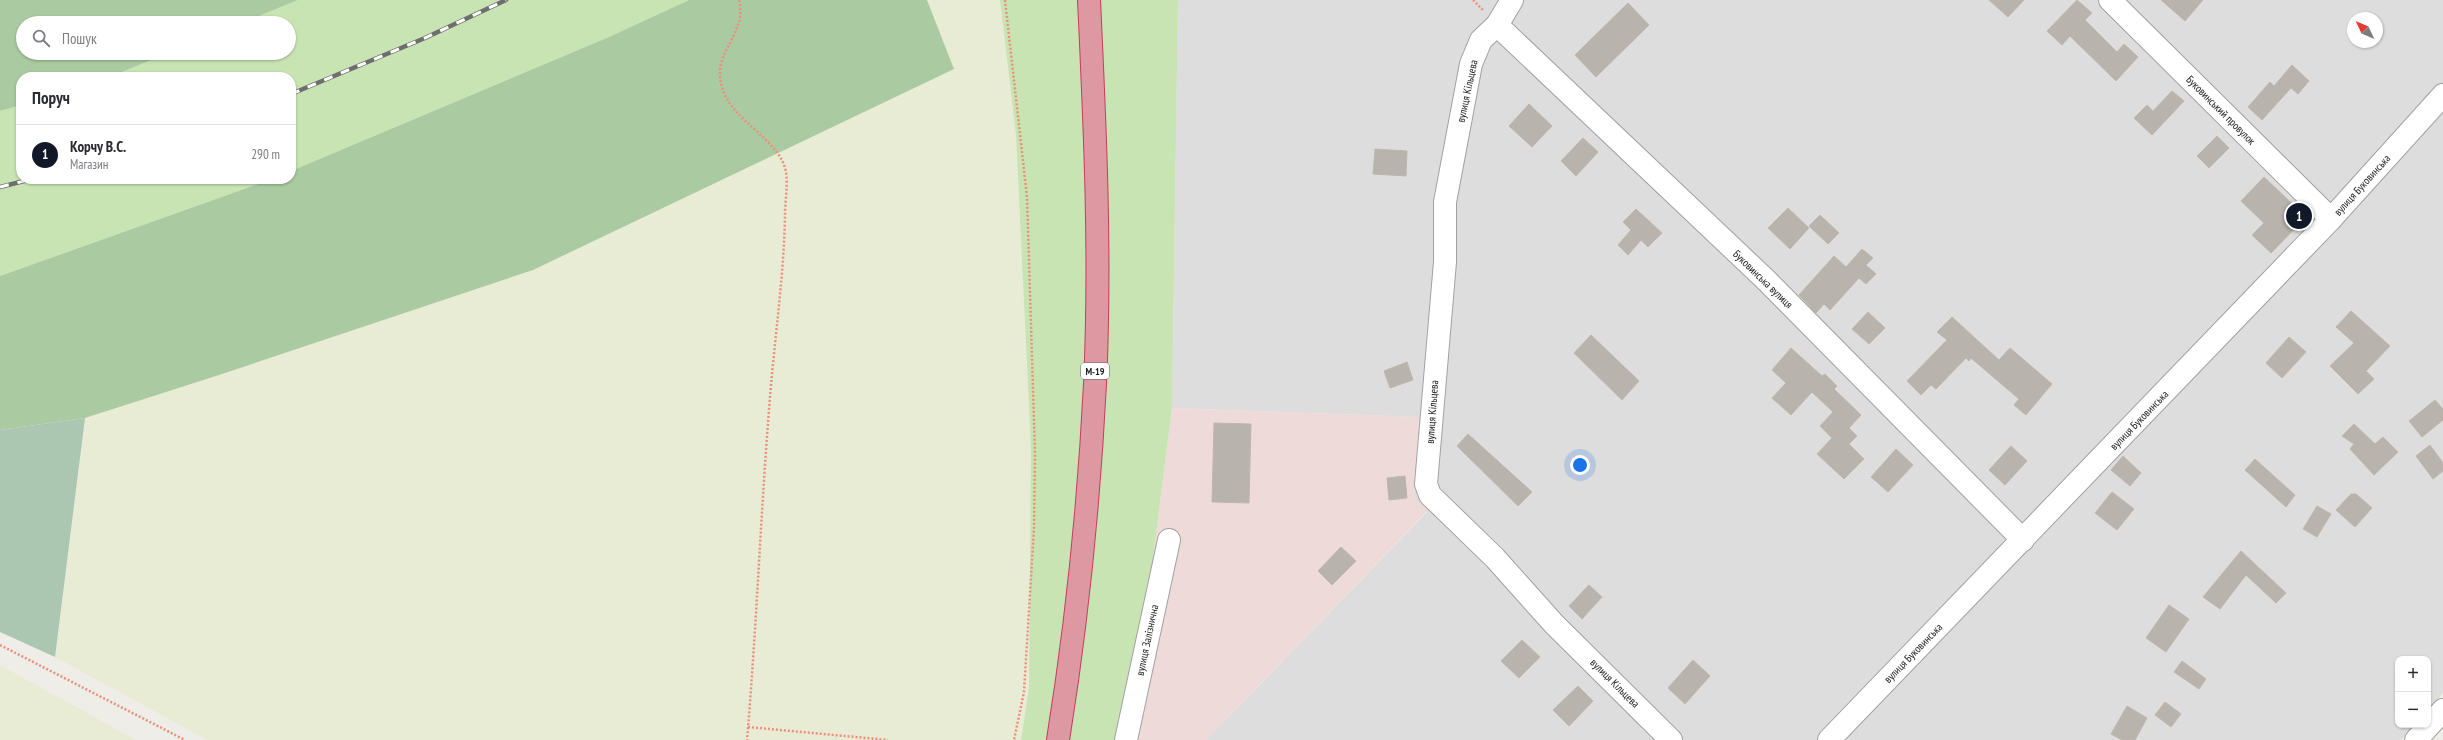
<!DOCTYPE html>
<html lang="uk">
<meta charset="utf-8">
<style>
body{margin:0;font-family:"PT Sans Narrow",sans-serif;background:#f2f2f3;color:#2b2b33}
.controls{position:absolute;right:12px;bottom:12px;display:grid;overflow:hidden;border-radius:8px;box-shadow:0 1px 3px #0004}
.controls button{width:36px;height:36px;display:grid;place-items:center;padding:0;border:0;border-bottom:1px solid #e1e1e2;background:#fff;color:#2b2b33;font:20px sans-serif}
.compass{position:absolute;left:2347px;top:12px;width:36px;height:36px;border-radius:50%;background:#fff;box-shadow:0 1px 3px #0004;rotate:314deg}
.you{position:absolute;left:1580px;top:465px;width:14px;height:14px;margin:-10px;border:3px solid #fff;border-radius:50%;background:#1a73e8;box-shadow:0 0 0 6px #1a73e833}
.badge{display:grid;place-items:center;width:26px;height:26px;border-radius:50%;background:#111827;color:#fff;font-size:13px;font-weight:700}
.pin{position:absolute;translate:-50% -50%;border:2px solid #fff;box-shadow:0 1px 4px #0006}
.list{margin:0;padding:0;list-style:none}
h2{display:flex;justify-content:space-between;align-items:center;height:52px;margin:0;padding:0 16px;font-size:17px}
h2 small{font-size:13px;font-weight:400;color:#7c7c81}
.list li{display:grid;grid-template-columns:26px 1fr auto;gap:12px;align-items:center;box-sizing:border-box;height:60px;padding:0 16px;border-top:1px solid #e1e1e2}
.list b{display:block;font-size:15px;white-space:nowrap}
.list p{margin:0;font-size:13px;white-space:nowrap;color:#7c7c81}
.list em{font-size:13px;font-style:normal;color:#7c7c81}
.icon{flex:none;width:22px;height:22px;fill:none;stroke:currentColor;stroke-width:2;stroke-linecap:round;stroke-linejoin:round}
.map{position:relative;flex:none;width:2443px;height:740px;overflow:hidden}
.search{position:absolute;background:#fff;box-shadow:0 1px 3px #0004;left:16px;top:16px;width:280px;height:44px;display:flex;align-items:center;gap:10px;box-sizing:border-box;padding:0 14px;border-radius:22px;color:#7c7c81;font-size:15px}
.panel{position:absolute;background:#fff;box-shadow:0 1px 3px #0004;left:16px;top:72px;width:280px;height:112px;border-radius:16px}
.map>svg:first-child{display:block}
.residential{fill:#dedddd;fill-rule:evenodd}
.commercial{fill:#eedbd9}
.farmland{fill:#e9ecd5}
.grass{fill:#c8e4b3}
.forest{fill:#aacaa1}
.cemetery{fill:#abc6b1}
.building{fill:#b9b3ad;stroke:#c0b6ab}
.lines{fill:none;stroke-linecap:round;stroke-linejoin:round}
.minor-casing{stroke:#a1a1a1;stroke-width:24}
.highway-casing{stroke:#c83a61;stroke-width:24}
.path{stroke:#eb907d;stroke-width:2.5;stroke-dasharray:2 2;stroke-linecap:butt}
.minor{stroke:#fff;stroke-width:22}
.highway{stroke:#de98a1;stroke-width:22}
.rail-casing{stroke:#6e6e6e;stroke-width:4.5}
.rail{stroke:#fff;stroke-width:3;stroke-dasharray:9;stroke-linecap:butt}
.labels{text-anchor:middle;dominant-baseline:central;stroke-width:3;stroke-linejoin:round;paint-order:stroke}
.shield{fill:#fff;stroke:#636363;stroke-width:1}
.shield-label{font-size:10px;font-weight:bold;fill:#202020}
.street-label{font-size:11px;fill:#202020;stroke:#fff}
</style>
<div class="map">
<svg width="2443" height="740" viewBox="0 0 2443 740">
<rect width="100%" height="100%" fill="#efede8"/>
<path class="residential" d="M1178 0H2443V693L2428 710V659H2398V725H2415L2401 740H1206L1427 512 1414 496 1419 417 1172 408ZM2353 18H2377V42H2353Z"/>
<polygon class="commercial" points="1172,408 1419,417 1414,496 1427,511 1206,740 1130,740"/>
<g class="farmland">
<polygon points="927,0 1000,0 1016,135 1031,449 1029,687 1021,740 207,740 55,657 85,418 219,375 533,270 954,69"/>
<polygon points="0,665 136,740 0,740"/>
</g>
<g class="grass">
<polygon points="298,0 689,0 609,37 291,171 291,77 110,77 168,53 289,53 289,23 242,23"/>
<polygon points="1000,0 1178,0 1172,408 1130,740 1021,740 1029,687 1031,449 1016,135"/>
<polygon points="21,105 21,179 272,179 0,276 0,111"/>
</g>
<g class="forest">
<polygon points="0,0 298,0 242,23 23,23 23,53 168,53 110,77 21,77 21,105 0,111"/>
<polygon points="689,0 927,0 954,69 533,270 219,375 85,418 0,430 0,276 272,179 291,179 291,171 609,37"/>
</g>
<polygon class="cemetery" points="85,418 55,657 0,632 0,430"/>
<g class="building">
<polygon points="1989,0 2024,0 2008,17"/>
<polygon points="2077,0 2092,13 2085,20 2117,52 2124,44 2138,57 2116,81 2070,36 2062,45 2047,31"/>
<polygon points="2161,0 2203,0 2185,21"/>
<polygon points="1628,3 1649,25 1596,77 1575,55"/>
<polygon points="2292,65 2309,81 2298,94 2291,88 2262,120 2248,107 2270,82 2274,86"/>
<polygon points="2172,91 2184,101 2152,135 2134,118 2147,105 2153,111"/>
<polygon points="1529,104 1552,126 1532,147 1509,126"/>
<polygon points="2217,136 2229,148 2209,168 2197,156"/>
<polygon points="1583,138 1598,152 1576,176 1561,161"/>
<polygon points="1375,149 1407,151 1406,176 1373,174"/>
<polygon points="2264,177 2306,217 2271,253 2252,235 2264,223 2241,201"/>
<polygon points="1788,208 1809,228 1790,249 1768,228"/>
<polygon points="1636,209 1662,233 1648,247 1641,240 1628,255 1618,245 1631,230 1623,222"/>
<polygon points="1820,215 1839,233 1828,244 1809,226"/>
<polygon points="1862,249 1873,258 1866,265 1876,274 1866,284 1859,278 1830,310 1824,304 1816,313 1799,295 1834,256 1846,267"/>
<polygon points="2351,311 2390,346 2366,371 2374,379 2358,394 2330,366 2354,343 2336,327"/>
<polygon points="1868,312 1885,328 1869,344 1852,329"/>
<polygon points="1952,317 1999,360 2010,348 2052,384 2026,415 2014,405 2019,399 1971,358 1969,361 1966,358 1936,389 1931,385 1921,395 1907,381 1947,340 1937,332"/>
<polygon points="1591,335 1639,381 1622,400 1574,353"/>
<polygon points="2289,337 2306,352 2282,378 2266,363"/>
<polygon points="1791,348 1822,376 1825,374 1837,386 1834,389 1861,415 1849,428 1857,436 1849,444 1864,459 1844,479 1817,454 1832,438 1820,426 1833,412 1812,392 1791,415 1772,398 1786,383 1772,370"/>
<polygon points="1407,362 1413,380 1390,388 1384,371"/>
<polygon points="2435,400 2443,409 2443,420 2422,437 2409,421"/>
<polygon points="1214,423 1251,424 1249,503 1212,502"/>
<polygon points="2354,424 2375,444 2383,437 2398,452 2374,475 2350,449 2354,444 2342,436"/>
<polygon points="1468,434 1532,492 1518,506 1457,446"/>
<polygon points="2430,445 2443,463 2443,471 2433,479 2416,456"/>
<polygon points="2011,446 2027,461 2005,485 1989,470"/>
<polygon points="1896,449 1913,465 1888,492 1871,477"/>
<polygon points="2123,456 2141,473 2130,486 2111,470"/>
<polygon points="2255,459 2295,495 2286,507 2245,470"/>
<polygon points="1405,476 1407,498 1389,500 1387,478"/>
<polygon points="2112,492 2134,509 2117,530 2095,513"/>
<polygon points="2351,494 2356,494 2372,508 2355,527 2336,510"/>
<polygon points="2317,506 2331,514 2317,537 2303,529"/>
<polygon points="1341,547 1356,561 1332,585 1318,571"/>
<polygon points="2241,551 2286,593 2276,603 2246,575 2220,609 2203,597"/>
<polygon points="1589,585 1602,597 1582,619 1569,606"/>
<polygon points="2169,605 2189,619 2166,652 2146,638"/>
<polygon points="1522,640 1540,657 1519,678 1501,661"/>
<polygon points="1693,660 1710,676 1685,704 1668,688"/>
<polygon points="2182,661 2206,679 2199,689 2174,672"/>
<polygon points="1578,686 1593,701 1569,726 1553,710"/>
<polygon points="2165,702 2181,714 2171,727 2155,715"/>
<polygon points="2127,706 2147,718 2135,740 2122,740 2111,734"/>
</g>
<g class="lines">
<defs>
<g id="minor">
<polyline points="1512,0 1497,25 1481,40 1471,64 1445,202 1445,262 1426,484 1430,495 1495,558 1554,624 1671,740"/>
<polyline points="2110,0 2331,219"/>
<polyline points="1497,25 1766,280 2023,540"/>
<polyline points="1126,740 1169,540"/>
<polyline points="1829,740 2331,219 2443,95"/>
<polyline points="2416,740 2443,710"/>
</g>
<path id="highway" d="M1058 740C1077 622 1089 503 1095 384 1101 256 1095 127 1089 0"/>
</defs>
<use href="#minor" class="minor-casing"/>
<use href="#highway" class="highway-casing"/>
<g class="path">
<path d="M739 0C748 35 711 51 722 87 731 121 780 139 786 172 788 186 785 202 785 215 784 272 776 328 771 385 761 503 757 622 747 740"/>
<polyline points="1005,0 1027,197 1035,453 1034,528 1024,692 1014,740"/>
<polyline points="1473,0 1484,11"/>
<polyline points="0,645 185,740"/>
<polyline points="748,727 888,740"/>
</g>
<use href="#minor" class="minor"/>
<use href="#highway" class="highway"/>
<defs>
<g id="rail">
<polyline points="291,94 425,38 506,0"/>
<polyline points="0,187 32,179"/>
</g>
</defs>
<use href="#rail" class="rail-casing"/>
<use href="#rail" class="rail"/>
</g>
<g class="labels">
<rect class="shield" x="1081" y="363" width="28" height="16" rx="3"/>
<g class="shield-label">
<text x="1095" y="371">М-19</text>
</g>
<g class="street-label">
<text transform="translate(1467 91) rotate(-78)">вулиця Кільцева</text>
<text transform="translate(2221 110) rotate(45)">Буковинський провулок</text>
<text transform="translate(2362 185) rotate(-48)">вулиця Буковинська</text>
<text transform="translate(1763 279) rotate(44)">Буковинська вулиця</text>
<text transform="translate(1432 412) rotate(-86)">вулиця Кільцева</text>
<text transform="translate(2139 420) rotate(-46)">вулиця Буковинська</text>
<text transform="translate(1147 640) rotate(-78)">вулиця Залізнична</text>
<text transform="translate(1913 653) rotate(-46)">вулиця Буковинська</text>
<text transform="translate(1615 683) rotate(45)">вулиця Кільцева</text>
</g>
</g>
</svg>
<div class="controls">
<button>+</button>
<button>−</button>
</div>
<svg class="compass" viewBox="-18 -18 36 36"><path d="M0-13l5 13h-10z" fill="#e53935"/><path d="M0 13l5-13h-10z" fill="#7c7c81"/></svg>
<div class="you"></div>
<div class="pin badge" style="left:2299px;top:216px">1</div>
<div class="search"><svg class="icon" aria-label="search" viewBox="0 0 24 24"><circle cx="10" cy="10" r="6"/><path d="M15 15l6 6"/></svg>Пошук</div>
<section class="panel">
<h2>Поруч<small></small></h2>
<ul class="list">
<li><span class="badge">1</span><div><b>Корчу В.С.</b><p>Магазин</p></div><em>290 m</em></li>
</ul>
</section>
</div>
